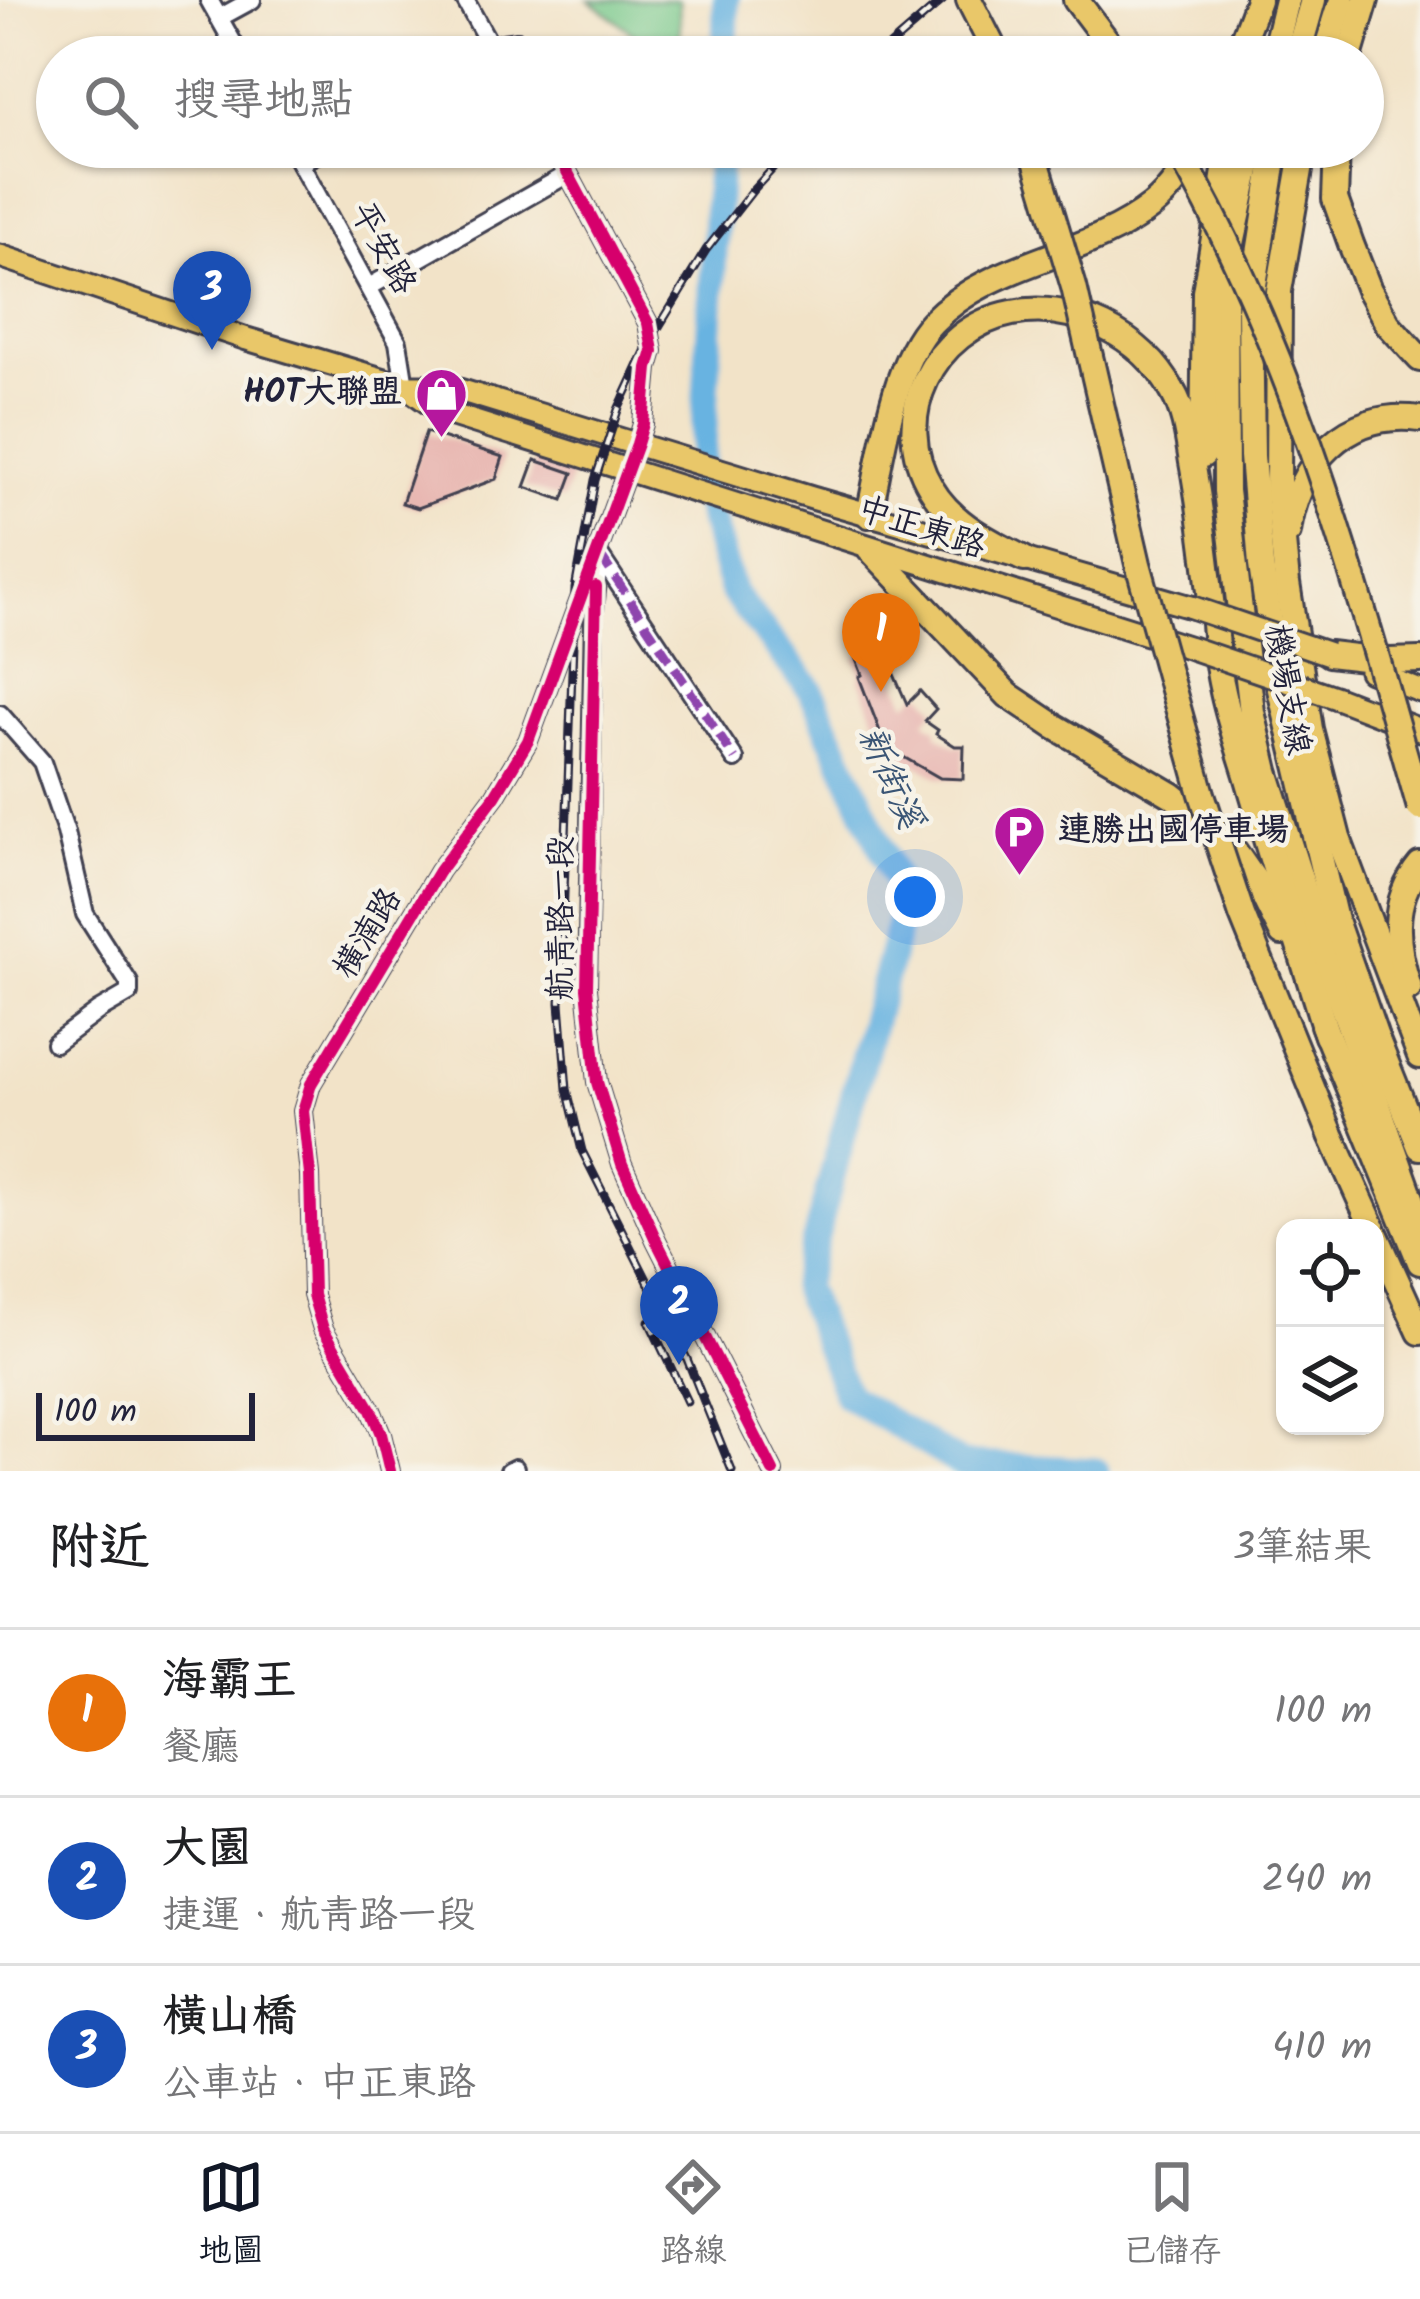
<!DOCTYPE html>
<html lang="zh-TW">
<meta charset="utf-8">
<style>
body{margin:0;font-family:Kalam,"LXGW WenKai TC",sans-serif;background:#f6f6f6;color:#202124}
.controls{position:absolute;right:36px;bottom:36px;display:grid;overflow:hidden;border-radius:24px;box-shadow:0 3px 9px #0004}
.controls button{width:108px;height:108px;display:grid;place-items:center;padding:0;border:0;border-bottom:3px solid #e0e0e0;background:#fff;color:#202124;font:60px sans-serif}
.scale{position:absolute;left:36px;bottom:30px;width:219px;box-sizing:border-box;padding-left:12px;border:6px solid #22223b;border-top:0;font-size:33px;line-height:42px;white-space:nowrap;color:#22223b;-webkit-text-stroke:9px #f7f3e8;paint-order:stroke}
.you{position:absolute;left:915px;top:897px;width:42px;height:42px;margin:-30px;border:9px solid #fff;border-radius:50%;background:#1a73e8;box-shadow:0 0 0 18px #1a73e833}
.badge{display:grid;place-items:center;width:78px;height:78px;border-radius:50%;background:#111827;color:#fff;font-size:39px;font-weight:700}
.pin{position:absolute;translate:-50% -99px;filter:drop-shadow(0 3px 6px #0008)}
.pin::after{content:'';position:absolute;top:63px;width:42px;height:36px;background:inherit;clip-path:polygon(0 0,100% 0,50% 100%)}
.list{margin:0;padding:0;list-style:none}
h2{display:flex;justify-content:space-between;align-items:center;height:156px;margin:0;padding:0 48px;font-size:51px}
h2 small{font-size:39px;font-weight:400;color:#757577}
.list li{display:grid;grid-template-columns:78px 1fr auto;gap:36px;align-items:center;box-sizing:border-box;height:168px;padding:0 48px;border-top:3px solid #e0e0e0}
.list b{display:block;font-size:45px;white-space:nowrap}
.list p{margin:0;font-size:39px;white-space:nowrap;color:#757577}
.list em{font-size:39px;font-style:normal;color:#757577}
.icon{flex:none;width:66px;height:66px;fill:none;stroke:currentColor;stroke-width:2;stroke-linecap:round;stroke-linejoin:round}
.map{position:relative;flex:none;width:1420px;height:1471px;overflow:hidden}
.search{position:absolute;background:#fff;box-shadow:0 3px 9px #0004;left:36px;right:36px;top:36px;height:132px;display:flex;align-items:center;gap:30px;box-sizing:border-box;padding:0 42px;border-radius:66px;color:#757577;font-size:45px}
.sheet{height:660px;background:#fff}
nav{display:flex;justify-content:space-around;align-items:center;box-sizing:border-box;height:168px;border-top:3px solid #e0e0e0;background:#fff;font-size:33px;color:#757577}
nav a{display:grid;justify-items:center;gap:6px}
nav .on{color:#111827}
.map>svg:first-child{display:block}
.green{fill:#77c88a;stroke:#4c7562;stroke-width:3}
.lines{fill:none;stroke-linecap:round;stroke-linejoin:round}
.river{stroke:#68b3e1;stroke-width:27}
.building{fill:#e7b2ad}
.minor-casing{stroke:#413f50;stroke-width:22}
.major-casing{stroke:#413f50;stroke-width:27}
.highway-casing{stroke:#413f50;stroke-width:30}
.minor{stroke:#fff;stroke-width:16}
.major{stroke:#e9c769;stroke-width:21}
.highway{stroke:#e9c769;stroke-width:24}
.rail-casing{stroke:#22223b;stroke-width:9}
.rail{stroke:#f7f3e8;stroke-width:4.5;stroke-dasharray:14;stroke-linecap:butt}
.major-bridge-casing{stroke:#413f50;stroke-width:27;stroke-linecap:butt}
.highway-bridge-casing{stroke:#413f50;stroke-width:30;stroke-linecap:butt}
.major-bridge{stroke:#e9c769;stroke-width:21}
.highway-bridge{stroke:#e9c769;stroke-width:24}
.quiet{stroke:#8e44ad;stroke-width:9;stroke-dasharray:18 9;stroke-linecap:butt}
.cycleway-casing{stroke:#f7f3e8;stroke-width:20}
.cycleway{stroke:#d6006c;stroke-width:12}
.labels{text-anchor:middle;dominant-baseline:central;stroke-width:9;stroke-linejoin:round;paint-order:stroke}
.street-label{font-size:33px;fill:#22223b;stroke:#f7f3e8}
.poi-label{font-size:33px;font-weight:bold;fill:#22223b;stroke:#f7f3e8;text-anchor:end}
.water-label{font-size:36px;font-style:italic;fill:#3a5575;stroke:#f7f3e8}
</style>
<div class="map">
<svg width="1420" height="1471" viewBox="0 0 1420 1471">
<rect width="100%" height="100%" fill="#f7f3e8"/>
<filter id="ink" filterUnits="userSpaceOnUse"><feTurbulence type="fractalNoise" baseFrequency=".00833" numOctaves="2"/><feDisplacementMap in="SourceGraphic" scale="24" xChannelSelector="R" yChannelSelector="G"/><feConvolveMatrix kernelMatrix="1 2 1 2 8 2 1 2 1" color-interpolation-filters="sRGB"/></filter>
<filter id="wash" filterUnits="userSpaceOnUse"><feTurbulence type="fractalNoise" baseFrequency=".004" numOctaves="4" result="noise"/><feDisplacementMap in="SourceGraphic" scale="48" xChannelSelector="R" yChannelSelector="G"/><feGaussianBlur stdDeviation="2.7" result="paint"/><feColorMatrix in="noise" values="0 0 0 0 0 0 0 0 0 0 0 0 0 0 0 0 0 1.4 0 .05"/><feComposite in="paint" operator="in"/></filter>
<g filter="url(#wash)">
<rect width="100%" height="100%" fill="#f2e3c8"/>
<polygon class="green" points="589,0 679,0 681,57 664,57"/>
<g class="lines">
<g class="river">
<polyline points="725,57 726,0"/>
<polyline points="720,147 701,484 733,593 810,689 905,901 803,1286 847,1396 961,1464 1096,1471"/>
</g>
</g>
<g id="blocks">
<g class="building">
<polygon points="426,432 503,457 496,479 418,508 402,503"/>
<polygon points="535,460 573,473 563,500 525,487"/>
<polygon points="870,651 877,664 892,670 907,704 920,691 936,709 925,721 938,730 936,734 955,746 964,746 963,779 940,778 886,747 859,677 862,675 855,657"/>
</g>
</g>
</g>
<g filter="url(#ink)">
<use href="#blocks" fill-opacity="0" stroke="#413f50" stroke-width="3"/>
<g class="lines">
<defs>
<g id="minor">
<polyline points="209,0 241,57"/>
<polyline points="465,0 495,54"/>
<polyline points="219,18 252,0"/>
<polyline points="490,57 503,43 517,41 526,57"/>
<polyline points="291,147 398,342 405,386"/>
<polyline points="300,163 329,147"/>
<polyline points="369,287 568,174"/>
<polyline points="600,556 735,759"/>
<polyline points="598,570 594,612 587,988 597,1082 622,1164 656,1240 773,1471"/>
<polyline points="0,714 42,762 66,832 85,914 129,983 129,993 98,1011 55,1043"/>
<polyline points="390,1471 381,1434 371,1410 323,1329 313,1295 310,1175 303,1111 311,1084 439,871 495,796 528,741 637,444 643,424 648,368 653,351 648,323 554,147"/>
<polyline points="509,1471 515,1468"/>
</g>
<g id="major">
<polyline points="0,256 247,339 405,386 446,386 812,498 1191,607"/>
<polyline points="405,386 440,411 1191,648"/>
<polyline points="1370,671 1420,691"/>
<polyline points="1337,698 1420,730"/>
</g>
<g id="highway">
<polyline points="969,0 998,57"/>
<polyline points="1076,0 1119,57"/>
<polyline points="1236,57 1258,0"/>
<polyline points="1273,57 1287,0"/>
<polyline points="1297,57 1313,0"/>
<polyline points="1324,57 1342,0"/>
<polyline points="1349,57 1366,0"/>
<polyline points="1253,147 1225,276 1226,491 1252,712 1266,771 1328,966 1420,1223"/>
<polyline points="1276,147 1250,310 1252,456 1261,565 1278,681 1335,920 1375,1035 1420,1147"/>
<polyline points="1304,147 1279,291 1278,489 1287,583 1310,729 1338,838 1420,1056"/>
<polyline points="1337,147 1335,199 1351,244 1369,290 1388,324 1420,359"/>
<polyline points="1203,455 1205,292 1229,147"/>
<path d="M869 515C881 461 892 363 932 322 992 260 1086 258 1152 206 1171 191 1185 168 1197 147"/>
<path d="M1288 532C1298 463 1346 409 1420 419"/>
<polyline points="870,549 1008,695 1054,726 1172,795 1207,823 1233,849 1258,885 1282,933"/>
<path d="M1024 559C988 540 952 524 931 488 888 418 933 328 1012 313 1074 301 1142 335 1173 392 1185 413 1188 438 1192 462 1202 515 1207 570 1214 624 1216 645 1217 667 1222 687 1228 717 1238 746 1247 775 1272 862 1300 949 1327 1036"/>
<polyline points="1329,654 1389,661 1420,660"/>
<path d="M1409 988C1395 946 1390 901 1420 865"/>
<polyline points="1323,1025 1420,1262"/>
<polyline points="1332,1137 1373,1228"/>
<polyline points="1375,1233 1420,1332"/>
</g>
</defs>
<use href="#minor" class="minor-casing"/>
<use href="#major" class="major-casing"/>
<use href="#highway" class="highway-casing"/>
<use href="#minor" class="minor"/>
<use href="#major" class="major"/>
<use href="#highway" class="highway"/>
<defs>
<g id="rail">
<polyline points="877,57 943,0"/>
<polyline points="649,1321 687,1402"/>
<polyline points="732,1471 687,1359 582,1151 567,1089 560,1003 575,589 595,480 618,410 649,343 706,250 753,190 793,147"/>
</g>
</defs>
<use href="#rail" class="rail-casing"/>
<use href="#rail" class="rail"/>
<defs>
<g id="major-bridge">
<polyline points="1191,607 1329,654"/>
<polyline points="1191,648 1337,698"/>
</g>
<g id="highway-bridge">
<polyline points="1032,147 1074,287 1138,564 1202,794 1242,915 1332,1137"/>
<path d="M1176 147C1295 352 1355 582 1420 808"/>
</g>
</defs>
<use href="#major-bridge" class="major-bridge-casing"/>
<use href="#highway-bridge" class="highway-bridge-casing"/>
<use href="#major-bridge" class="major-bridge"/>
<use href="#highway-bridge" class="highway-bridge"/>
<polyline class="quiet" points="600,555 735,759"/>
<defs>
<g id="cycleway">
<polyline points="596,587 587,988 597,1082 622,1164 656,1240 773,1471"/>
<polyline points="390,1471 381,1434 371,1410 323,1329 313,1295 310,1175 303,1111 311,1084 439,871 495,796 528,741 637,444 643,424 648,368 653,351 648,323 554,147"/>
</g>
</defs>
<use href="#cycleway" class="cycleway-casing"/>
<use href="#cycleway" class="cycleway"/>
</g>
</g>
<defs>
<symbol id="shop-pin" viewBox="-11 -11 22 30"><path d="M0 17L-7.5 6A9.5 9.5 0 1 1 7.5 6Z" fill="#b5179e" stroke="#f7f3e8"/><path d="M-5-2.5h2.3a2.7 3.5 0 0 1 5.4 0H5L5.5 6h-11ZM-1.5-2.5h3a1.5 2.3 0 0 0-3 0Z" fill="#fff"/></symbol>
<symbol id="parking-pin" viewBox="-11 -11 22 30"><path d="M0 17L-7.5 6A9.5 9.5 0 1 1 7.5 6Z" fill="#b5179e" stroke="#f7f3e8"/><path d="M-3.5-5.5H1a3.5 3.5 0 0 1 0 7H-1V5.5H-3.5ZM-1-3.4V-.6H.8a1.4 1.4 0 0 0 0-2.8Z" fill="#fff"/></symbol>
</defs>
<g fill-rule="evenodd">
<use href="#shop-pin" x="412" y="364" width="59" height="81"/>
<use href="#parking-pin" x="990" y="802" width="59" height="81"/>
</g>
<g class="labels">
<g class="street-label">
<text transform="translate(382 249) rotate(61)">平安路</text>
<text transform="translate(921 529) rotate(18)">中正東路</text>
<text transform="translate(1286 690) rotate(80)">機場支線</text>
<text transform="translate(562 918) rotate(-90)">航青路一段</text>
<text transform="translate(369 934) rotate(-59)">橫湳路</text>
</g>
<g class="poi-label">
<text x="402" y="393">HOT大聯盟</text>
<text x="1058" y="831" text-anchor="start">連勝出國停車場</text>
</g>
<g class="water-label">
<text transform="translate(889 778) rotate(66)">新街溪</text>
</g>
</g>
</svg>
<div class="controls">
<button><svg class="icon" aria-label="locate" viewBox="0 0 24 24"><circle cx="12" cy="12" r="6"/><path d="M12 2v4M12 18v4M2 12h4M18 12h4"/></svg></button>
<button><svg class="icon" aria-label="layers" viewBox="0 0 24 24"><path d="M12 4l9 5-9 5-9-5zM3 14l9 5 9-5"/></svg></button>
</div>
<div class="scale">100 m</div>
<div class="you"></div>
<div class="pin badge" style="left:881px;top:692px;background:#e8710a">1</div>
<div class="pin badge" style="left:679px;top:1365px;background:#1a4fb4">2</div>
<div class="pin badge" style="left:212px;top:350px;background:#1a4fb4">3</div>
<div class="search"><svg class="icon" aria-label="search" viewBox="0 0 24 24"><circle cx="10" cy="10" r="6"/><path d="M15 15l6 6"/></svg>搜尋地點</div>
</div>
<section class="sheet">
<h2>附近<small>3筆結果</small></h2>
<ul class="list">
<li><span class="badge" style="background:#e8710a">1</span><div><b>海霸王</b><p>餐廳</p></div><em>100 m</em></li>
<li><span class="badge" style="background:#1a4fb4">2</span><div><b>大園</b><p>捷運 · 航青路一段</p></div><em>240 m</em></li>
<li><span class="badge" style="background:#1a4fb4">3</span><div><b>橫山橋</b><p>公車站 · 中正東路</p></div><em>410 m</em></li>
</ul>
</section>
<nav>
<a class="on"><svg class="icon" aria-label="map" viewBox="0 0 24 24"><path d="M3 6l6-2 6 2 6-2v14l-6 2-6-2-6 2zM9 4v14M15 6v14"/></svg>地圖</a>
<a><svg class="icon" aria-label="directions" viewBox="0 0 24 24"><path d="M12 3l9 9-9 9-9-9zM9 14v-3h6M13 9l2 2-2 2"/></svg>路線</a>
<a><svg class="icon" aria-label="saved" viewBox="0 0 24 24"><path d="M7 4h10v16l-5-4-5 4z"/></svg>已儲存</a>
</nav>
